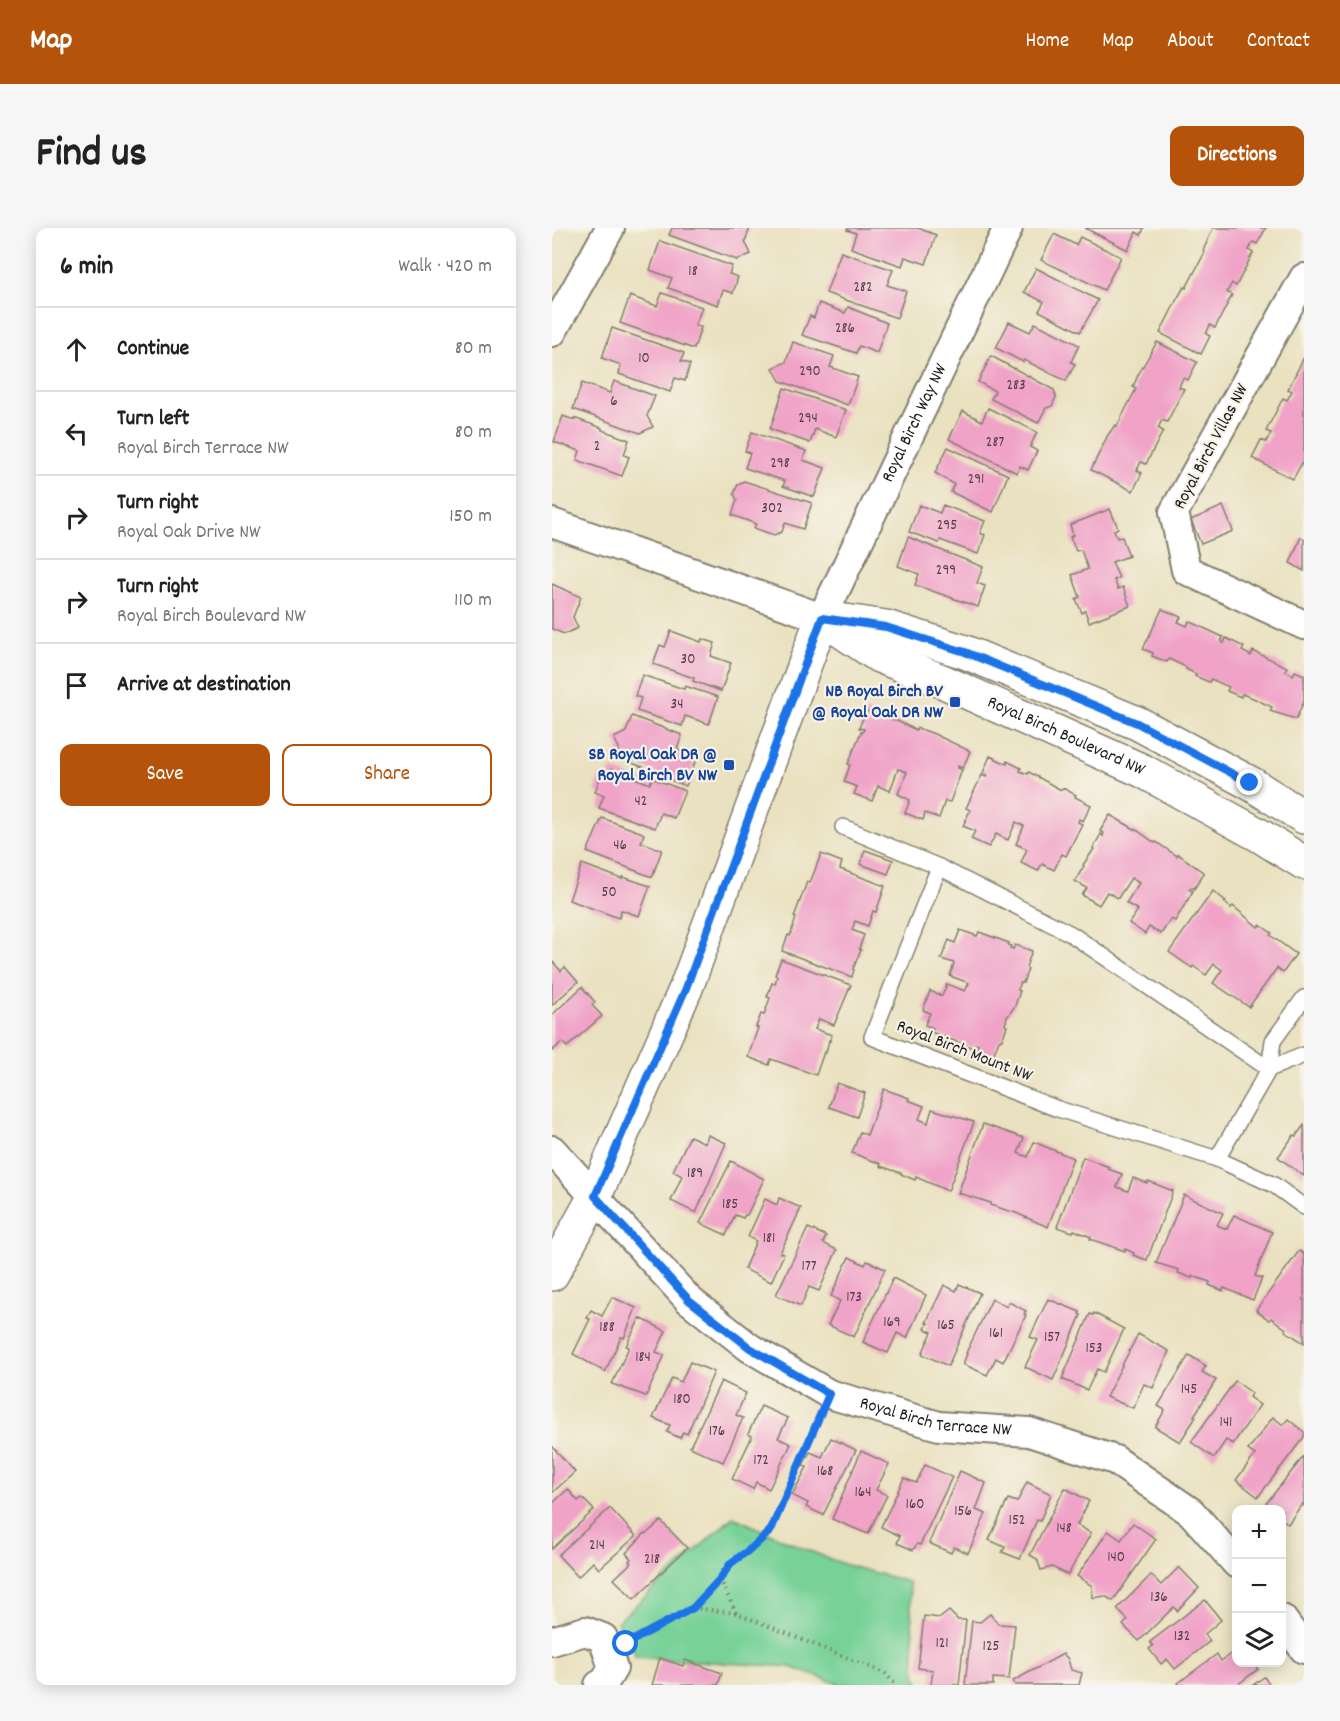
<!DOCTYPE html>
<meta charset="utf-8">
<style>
body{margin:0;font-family:Dekko,sans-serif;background:#f6f6f6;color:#222}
.controls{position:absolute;right:18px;bottom:18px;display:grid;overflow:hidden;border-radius:12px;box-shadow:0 3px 15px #0003}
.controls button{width:54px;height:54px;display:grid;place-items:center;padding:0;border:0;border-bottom:2px solid #e0e0e0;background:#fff;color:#222;font:30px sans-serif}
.stop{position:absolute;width:18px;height:18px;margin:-14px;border:4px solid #1a73e8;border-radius:50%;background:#fff}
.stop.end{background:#1a73e8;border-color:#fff;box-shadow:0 2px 6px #0008}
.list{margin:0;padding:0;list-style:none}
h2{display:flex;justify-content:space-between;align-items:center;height:78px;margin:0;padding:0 24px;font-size:26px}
h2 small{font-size:20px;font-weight:400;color:#767676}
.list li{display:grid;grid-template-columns:39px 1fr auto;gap:18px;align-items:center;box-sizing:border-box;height:84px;padding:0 24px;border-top:2px solid #e0e0e0}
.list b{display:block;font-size:22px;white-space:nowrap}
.list p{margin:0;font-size:20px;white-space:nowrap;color:#767676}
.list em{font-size:20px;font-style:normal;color:#767676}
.actions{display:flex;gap:12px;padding:18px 24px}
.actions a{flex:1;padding:14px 0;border:2px solid #b45309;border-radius:12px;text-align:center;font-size:21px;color:#b45309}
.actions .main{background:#b45309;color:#fff}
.icon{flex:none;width:33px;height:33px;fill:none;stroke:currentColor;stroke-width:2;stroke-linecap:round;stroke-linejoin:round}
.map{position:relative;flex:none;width:752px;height:1457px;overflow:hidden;border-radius:12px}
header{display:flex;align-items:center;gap:36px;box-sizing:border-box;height:84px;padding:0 30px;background:#b45309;color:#fff}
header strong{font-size:28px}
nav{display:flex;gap:33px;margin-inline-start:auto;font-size:21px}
.intro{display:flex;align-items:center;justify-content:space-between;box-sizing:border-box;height:144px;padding:0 36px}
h1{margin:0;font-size:42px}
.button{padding:15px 27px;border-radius:12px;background:#b45309;color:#fff;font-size:21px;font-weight:700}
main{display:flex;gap:36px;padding:0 36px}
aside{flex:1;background:#fff;border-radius:12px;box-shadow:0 3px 15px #0003}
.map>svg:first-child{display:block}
.green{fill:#78d298;stroke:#4a775a;stroke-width:1.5}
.building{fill:#f0a2c7}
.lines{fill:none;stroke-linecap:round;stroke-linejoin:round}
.service-casing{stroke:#837e6e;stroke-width:18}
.minor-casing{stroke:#837e6e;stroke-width:32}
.tertiary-casing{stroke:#837e6e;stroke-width:36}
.path{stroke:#837e6e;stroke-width:4;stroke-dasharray:1.5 4.5;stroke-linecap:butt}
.service{stroke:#fff;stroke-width:15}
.minor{stroke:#fff;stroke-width:28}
.tertiary{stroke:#fff;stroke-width:33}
.route{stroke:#1a73e8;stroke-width:8}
.transit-dot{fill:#1a4fb4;stroke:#f7f3e8;stroke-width:2}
.labels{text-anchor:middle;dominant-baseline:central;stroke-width:4.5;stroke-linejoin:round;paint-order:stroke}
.number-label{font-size:15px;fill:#513e47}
.street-label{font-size:18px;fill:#1c1c1c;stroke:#f7f3e8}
.transit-label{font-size:18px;font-weight:bold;fill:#164399;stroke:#f7f3e8;text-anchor:end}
</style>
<header>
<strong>Map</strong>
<nav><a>Home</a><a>Map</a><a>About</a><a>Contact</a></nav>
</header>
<div class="intro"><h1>Find us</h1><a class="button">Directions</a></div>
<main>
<aside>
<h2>6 min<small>Walk · 420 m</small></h2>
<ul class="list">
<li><svg class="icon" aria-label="ahead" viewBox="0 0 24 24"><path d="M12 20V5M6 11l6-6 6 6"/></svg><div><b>Continue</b></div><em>80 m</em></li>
<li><svg class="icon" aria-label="left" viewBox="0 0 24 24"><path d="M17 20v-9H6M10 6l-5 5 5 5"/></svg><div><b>Turn left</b><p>Royal Birch Terrace NW</p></div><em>80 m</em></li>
<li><svg class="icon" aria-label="right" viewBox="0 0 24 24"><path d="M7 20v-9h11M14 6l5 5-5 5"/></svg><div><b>Turn right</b><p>Royal Oak Drive NW</p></div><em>150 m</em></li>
<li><svg class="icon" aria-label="right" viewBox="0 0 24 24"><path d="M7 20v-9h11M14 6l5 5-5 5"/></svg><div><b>Turn right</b><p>Royal Birch Boulevard NW</p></div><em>110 m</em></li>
<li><svg class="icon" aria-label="arrive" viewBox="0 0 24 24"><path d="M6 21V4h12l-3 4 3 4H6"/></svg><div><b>Arrive at destination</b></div></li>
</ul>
<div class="actions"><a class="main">Save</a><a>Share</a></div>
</aside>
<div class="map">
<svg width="752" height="1457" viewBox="0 0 752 1457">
<rect width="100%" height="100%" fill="#f7f3e8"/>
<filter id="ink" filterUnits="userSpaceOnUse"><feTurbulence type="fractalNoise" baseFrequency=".0167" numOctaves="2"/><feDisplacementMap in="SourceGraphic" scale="12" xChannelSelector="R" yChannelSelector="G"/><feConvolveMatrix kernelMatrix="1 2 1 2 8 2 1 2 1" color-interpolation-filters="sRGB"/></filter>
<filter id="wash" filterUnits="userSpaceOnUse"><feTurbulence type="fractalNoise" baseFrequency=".008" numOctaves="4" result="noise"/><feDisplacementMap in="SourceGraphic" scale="24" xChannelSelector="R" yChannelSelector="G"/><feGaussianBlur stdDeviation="1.35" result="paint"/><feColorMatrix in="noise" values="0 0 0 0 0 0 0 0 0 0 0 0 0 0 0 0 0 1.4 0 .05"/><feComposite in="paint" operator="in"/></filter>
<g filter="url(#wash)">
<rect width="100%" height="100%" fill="#eae1c0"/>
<path class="green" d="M181 1289 255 1322 294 1337 357 1354 364 1448 368 1457H290L238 1439 83 1429C82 1415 74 1405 65 1394Z"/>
<g id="blocks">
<g class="building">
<polygon points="120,0 198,0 193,13 199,26 185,32 117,7"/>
<polygon points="296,0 366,0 384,7 374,36 353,29 350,38 299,20 304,5 295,2"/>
<polygon points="533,0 592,0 589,7 584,4 576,22"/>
<polygon points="661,0 714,0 705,16 701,14 697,22 701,25 684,58 680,55 675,64 680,67 663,100 658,97 654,106 658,108 649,126 608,105 625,71 632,59 634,60 653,24 651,23"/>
<polygon points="502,6 524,17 528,9 569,29 552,62 489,32"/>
<polygon points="108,13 180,38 177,46 186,49 181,65 171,62 166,77 116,60 120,50 98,42"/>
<polygon points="289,24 341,42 335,57 354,63 345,90 274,65"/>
<polygon points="484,40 546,72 528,104 487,83 492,74 472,64"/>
<polygon points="110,65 150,79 143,98 149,99 142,121 68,95 78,68 105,78"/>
<polygon points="267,75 293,85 296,79 335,95 325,125 307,118 304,125 250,107 258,88 262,90"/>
<polygon points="457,94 478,104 483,95 527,117 519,134 523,136 514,153 472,132 471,134 444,120"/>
<polygon points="60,100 132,125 129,133 138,136 133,153 123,150 118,164 67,146 69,137 50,130"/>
<polygon points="241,114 282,128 278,139 306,149 296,177 228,153 221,140 234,134"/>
<polygon points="605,114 645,134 636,152 631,150 627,159 632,161 615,194 610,192 606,200 611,203 594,236 589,234 585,242 590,245 581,263 539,242 556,207 563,197 565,198 584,161 581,159 586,147"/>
<polygon points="439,128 502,162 504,169 500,178 494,180 486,195 439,171 443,163 426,154"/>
<polygon points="752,129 752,231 741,251 700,230 709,212 714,214 719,205 714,203 731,170 735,172 740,163 736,161"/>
<polygon points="62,153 103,168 95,188 101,199 88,205 21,181 30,155 58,165"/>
<polygon points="232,160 294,182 284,209 263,201 258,215 218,201"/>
<polygon points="436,180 485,204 478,219 485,223 476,242 468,238 465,245 397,211 411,183 430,193"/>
<polygon points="11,188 22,192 22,190 50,200 50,202 77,212 72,227 77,229 70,248 25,232 28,223 2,214"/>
<polygon points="200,204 254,223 251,232 273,240 262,269 231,258 233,253 193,240 198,225 193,223"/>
<polygon points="396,219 456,247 441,284 399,264 402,256 383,245"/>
<polygon points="192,253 260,275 251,301 233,295 230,304 222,307 202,300 204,296 180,287 185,272 182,266 186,256"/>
<polygon points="367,277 388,285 391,277 433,293 428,305 433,307 426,326 388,312 387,315 357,304"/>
<polygon points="671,278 681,303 649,316 639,292"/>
<polygon points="558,281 566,300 562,302 565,310 570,309 577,328 560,334 567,350 562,352 566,361 571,359 578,378 537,394 533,383 530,385 524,371 528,369 520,347 536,341 529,322 524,323 518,309 521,307 518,297"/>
<polygon points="356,309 431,339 425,355 433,358 426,379 363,357 367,346 346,338"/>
<polygon points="749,309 752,311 752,343 738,335"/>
<polygon points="0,356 29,369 21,389 26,400 12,406 0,401"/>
<polygon points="610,381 629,389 626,394 635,398 637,393 671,409 669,414 672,415 674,410 692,419 690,423 699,428 701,423 735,439 733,443 741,447 743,443 752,447 752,473 744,491 718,483 720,479 701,470 690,466 689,469 675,463 677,459 659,451 657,454 643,448 644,446 634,441 634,439 617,431 615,434 600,428 601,425 591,421"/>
<polygon points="119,403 149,414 150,411 163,415 159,428 179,435 169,463 141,453 142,450 101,436 108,417 113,419"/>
<polygon points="90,447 132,461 133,458 166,469 157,496 133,488 130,498 85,483 89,470 83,468"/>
<polygon points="314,483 345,493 364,502 365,500 380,505 418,523 411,540 406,538 406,540 410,542 398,574 393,573 387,590 373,585 371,592 353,585 358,572 346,566 355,544 346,541 338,563 326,558 320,573 302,566 305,559 292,554 298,537 296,536 309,504 310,505 312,501 307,500"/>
<polygon points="80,488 130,507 125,522 145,529 134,558 103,546 104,544 64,529 67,520 62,510 74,504"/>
<polygon points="438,528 455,536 455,533 469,540 468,543 476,546 477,544 509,562 511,560 524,567 523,569 539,577 531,593 527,591 526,594 530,596 514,628 510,626 502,642 490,636 486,643 469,635 475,621 464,616 472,598 464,594 456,612 444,606 437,619 419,611 423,603 411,598 418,582 414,580 430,547 434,549 435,547 431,545"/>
<polygon points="59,541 98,556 100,550 133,563 122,590 109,585 103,600 47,580 52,567 43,564 49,547 56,550"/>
<polygon points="558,587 586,603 603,615 604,614 625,628 626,626 652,645 642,661 639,659 637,661 641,663 623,693 619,691 609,706 597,699 593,706 577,695 586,682 574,675 587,655 579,650 566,670 555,664 547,677 530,667 535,660 523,653 532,638 531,637 542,621 541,620 549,606 551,608 552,605 548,603"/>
<polygon points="50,590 88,604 92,606 89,614 110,622 100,649 35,624"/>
<polygon points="313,622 341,632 336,646 308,636"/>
<polygon points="269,626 290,634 288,641 333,658 324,684 321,683 316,698 303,693 300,702 312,707 307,721 309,722 301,741 302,742 300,749 230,723 236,707 238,708 244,690 242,689 255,654 258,655"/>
<polygon points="30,636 70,651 71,649 98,658 87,688 69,682 67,690 17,672"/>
<polygon points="661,663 674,673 672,674 679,680 681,678 706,699 708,697 720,705 718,707 744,726 731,745 725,740 697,779 661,755 670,742 662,736 654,747 641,738 640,740 617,724"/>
<polygon points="408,702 425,708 427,704 457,715 456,717 459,718 458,720 461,721 463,717 480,723 474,739 476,741 471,755 468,755 466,762 468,763 463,778 455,789 453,797 455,798 450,812 447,812 441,828 424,821 426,817 423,816 421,820 379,804 381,800 373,797 378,785 371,782 378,763 390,768 395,756 413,763 417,755 398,748 402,735 389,731 397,712 403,715"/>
<polygon points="229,731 299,757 282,797 267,791 263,801 280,807 278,813 277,812 274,825 272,824 264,847 219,831 217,837 196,829 206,800 204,799 209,786 212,787 218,770 215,769 220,755 223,756 225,748 223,747"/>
<polygon points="0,733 9,743 13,739 26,754 0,777"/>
<polygon points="30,759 43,774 40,777 50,788 15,819 10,814 0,823 0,787"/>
<polygon points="285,855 313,865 305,889 277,879"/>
<polygon points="332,861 357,870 356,872 372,878 367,891 376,895 380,881 422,894 396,963 364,949 363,952 349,946 349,945 328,938 329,936 300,925 308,904 315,907"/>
<polygon points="431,896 472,910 466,925 476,929 482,914 521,930 496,999 464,985 438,977 439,975 406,965"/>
<polygon points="752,897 752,948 726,929 742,907 744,908"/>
<polygon points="156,907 174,915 144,985 119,973 130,948 121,943 138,908 153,915"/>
<polygon points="531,929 557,939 556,941 570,946 565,959 576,963 581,950 595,955 596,953 621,963 595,1032 581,1027 582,1025 573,1021 573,1023 538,1011 539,1009 522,1002 521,1004 505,999"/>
<polygon points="179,933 212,951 195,987 193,987 191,990 183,987 174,1007 148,995"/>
<polygon points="632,967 671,985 665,997 675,1001 682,987 720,1004 703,1048 710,1050 701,1072 672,1060 671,1063 657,1057 658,1054 641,1048 640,1050 626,1045 627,1042 604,1035"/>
<polygon points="227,970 249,980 228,1025 232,1026 219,1054 192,1041 204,1013 196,1009 213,971 225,977"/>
<polygon points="256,1000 274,1008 271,1015 285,1022 267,1063 257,1059 249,1078 224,1067"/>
<polygon points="747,1023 752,1026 752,1115 733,1103 734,1101 719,1090 717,1092 704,1082"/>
<polygon points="297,1029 313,1037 315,1033 333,1041 302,1109 276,1097 288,1073 279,1068"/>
<polygon points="341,1050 374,1067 355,1110 345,1105 336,1125 311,1114"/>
<polygon points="407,1056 428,1065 396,1138 370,1126 380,1104 373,1101 376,1095 374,1095 392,1057 404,1063"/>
<polygon points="60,1069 84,1080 72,1110 69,1109 53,1144 21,1126 38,1091 35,1090 39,1082 50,1088"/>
<polygon points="440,1071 455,1079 457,1074 474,1083 472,1086 474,1087 451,1134 444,1130 435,1147 411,1136 415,1126 414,1125"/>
<polygon points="496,1071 528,1084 527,1086 529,1087 501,1152 473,1139 486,1112 478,1109"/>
<polygon points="542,1085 572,1101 552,1144 545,1141 535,1162 510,1151 538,1086 541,1087"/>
<polygon points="88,1090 114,1103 104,1124 112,1127 111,1131 94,1168 60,1156 77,1119 74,1118"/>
<polygon points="586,1106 617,1123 601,1160 592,1156 581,1180 554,1169"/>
<polygon points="637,1127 654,1138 650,1144 664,1152 642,1188 644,1189 628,1214 603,1199 613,1182 606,1178"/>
<polygon points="138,1134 162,1144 135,1206 131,1204 128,1210 115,1204 118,1197 101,1190 120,1150 129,1154"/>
<polygon points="169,1153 194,1165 184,1187 191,1190 171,1234 138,1219"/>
<polygon points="683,1153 700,1165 697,1169 708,1177 681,1216 674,1212 662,1230 639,1214"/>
<polygon points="209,1178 236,1190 226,1210 239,1216 217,1261 204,1254 201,1261 180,1251 200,1208 196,1206"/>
<polygon points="721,1189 731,1197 736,1191 752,1204 752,1209 706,1269 684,1252 703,1227 696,1222"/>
<polygon points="279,1210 304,1222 271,1287 254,1279 256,1275 240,1267 255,1239 251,1237 258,1224 270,1229"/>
<polygon points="0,1218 23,1244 0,1265"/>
<polygon points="309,1223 337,1236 324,1262 335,1267 316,1306 280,1291"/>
<polygon points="752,1228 752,1278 750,1276 736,1296 730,1291 730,1282 717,1282 712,1278"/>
<polygon points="373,1237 400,1249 368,1317 365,1316 361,1322 345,1315 348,1308 329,1299 352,1250 364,1255"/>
<polygon points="408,1243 434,1255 424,1282 434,1286 416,1325 402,1319 399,1325 377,1315"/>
<polygon points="475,1254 499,1266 488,1293 485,1292 468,1331 450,1324 453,1319 437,1312 456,1271 465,1274"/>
<polygon points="513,1260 537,1273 525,1297 539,1305 516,1347 500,1339 489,1342 485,1331 478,1327"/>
<polygon points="16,1261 26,1273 30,1270 42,1282 0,1321 0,1276"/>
<polygon points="58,1280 84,1308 47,1341 41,1334 26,1349 6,1327"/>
<polygon points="109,1293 135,1320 82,1371 62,1351 79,1335 77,1333 79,1331 74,1325 93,1305 94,1306"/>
<polygon points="581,1295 604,1311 561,1373 553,1368 541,1370 540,1358 525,1348 556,1303 569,1312"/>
<polygon points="627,1339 647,1360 625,1383 622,1379 587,1413 571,1397 576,1392 565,1381 599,1347 609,1357"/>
<polygon points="653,1372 669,1392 653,1406 658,1413 623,1441 615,1431 609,1436 597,1421 601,1418 598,1414"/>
<polygon points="397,1383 406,1392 414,1392 407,1457 379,1457 381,1442 366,1440 372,1388 388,1390"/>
<polygon points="438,1386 446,1396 463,1397 457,1451 441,1450 441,1457 413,1457 420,1393 428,1394"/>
<polygon points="684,1422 684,1434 701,1434 706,1441 685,1457 628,1457 626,1455 665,1426 669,1433"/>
<polygon points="511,1426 516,1431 519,1442 530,1445 527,1457 463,1457 461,1453"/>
<polygon points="108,1430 131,1438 133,1432 170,1445 166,1457 100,1457"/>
<polygon points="712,1449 718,1457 701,1457"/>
</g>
</g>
</g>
<g filter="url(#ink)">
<use href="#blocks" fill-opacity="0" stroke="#837e6e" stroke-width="1.5"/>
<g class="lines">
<defs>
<g id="service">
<polyline points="291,599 387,639 519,706 717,841"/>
<polyline points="387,639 320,809 506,881 665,931 722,957 752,979"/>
<polyline points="717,841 752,827"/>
<polyline points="665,931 717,841 721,813 752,770"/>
</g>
<g id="minor">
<polyline points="752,50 622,284 634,342 752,397"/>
<polyline points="0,104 58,0"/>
<path id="s1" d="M0 295 270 390 456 0"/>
<path id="s2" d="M0 922 137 1072 198 1120 277 1166 387 1198 477 1204 563 1232 639 1284 684 1335"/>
<polyline points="730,1391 752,1421"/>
<polyline points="0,1413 33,1403 51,1410 61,1440 52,1455 47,1457"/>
</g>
<g id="tertiary">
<path id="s3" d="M270 390 327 428 390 453 591 543 707 607 752 635"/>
<polyline points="280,391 334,399 413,424 585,495 698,555 752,589"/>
<polyline points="0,1046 43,968 134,760 270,390"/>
</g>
</defs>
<use href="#service" class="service-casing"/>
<use href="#minor" class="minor-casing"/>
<use href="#tertiary" class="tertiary-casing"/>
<g class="path">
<polyline points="168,1351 184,1385"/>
<polyline points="141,1380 184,1385 333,1445 344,1457"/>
<polyline points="79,1414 141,1380 168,1351 179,1335 201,1319 219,1302 267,1192"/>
</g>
<use href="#service" class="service"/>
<use href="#minor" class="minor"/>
<use href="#tertiary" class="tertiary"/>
</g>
</g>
<g class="lines" filter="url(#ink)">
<polyline class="route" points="74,1416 141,1380 168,1351 179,1335 201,1319 219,1302 277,1166 198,1120 137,1072 43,968 134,760 270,390 334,399 413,424 585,495 698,555"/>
</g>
<g class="transit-dot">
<rect x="397" y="468" width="12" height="12" rx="3"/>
<rect x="171" y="531" width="12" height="12" rx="3"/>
</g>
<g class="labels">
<g class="number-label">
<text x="141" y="44">18</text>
<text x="311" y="60">282</text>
<text x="293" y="101">286</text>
<text x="92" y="131">10</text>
<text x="258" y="144">290</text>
<text x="464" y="158">283</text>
<text x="62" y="174">6</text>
<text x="256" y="191">294</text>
<text x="443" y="215">287</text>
<text x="45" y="219">2</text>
<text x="228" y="236">298</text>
<text x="424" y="252">291</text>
<text x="220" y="281">302</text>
<text x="395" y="298">295</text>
<text x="394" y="343">299</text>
<text x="136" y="432">30</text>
<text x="125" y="477">34</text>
<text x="89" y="574">42</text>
<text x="68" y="618">46</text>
<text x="57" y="665">50</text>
<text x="143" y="946">189</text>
<text x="178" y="977">185</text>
<text x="217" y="1011">181</text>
<text x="257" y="1039">177</text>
<text x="302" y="1070">173</text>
<text x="340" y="1095">169</text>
<text x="394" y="1098">165</text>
<text x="55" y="1100">188</text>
<text x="444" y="1106">161</text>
<text x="500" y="1110">157</text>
<text x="542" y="1121">153</text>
<text x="91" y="1130">184</text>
<text x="637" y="1162">145</text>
<text x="130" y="1172">180</text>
<text x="674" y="1195">141</text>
<text x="165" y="1204">176</text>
<text x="209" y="1233">172</text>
<text x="273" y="1244">168</text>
<text x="311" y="1265">164</text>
<text x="363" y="1277">160</text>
<text x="411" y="1284">156</text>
<text x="465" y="1293">152</text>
<text x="512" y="1301">148</text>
<text x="45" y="1318">214</text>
<text x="564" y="1330">140</text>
<text x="100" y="1332">218</text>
<text x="607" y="1370">136</text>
<text x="630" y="1409">132</text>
<text x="390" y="1416">121</text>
<text x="439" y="1419">125</text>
</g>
<g class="street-label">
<text stroke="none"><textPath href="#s1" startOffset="502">Royal Birch Way NW</textPath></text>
<text transform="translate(660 219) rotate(-62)">Royal Birch Villas NW</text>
<text stroke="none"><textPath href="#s3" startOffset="272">Royal Birch Boulevard NW</textPath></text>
<text transform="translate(412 824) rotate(21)">Royal Birch Mount NW</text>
<text stroke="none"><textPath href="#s2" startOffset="482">Royal Birch Terrace NW</textPath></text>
</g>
<g class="transit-label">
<text x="391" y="464">NB Royal Birch BV<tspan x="391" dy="21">@ Royal Oak DR NW</tspan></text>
<text x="165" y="527">SB Royal Oak DR @<tspan x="165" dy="21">Royal Birch BV NW</tspan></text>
</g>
</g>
</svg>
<div class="controls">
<button>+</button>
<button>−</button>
<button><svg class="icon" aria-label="layers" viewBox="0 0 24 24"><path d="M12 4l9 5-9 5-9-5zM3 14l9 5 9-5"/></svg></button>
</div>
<div class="stop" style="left:74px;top:1416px"></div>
<div class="stop end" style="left:698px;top:555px"></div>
</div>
</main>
